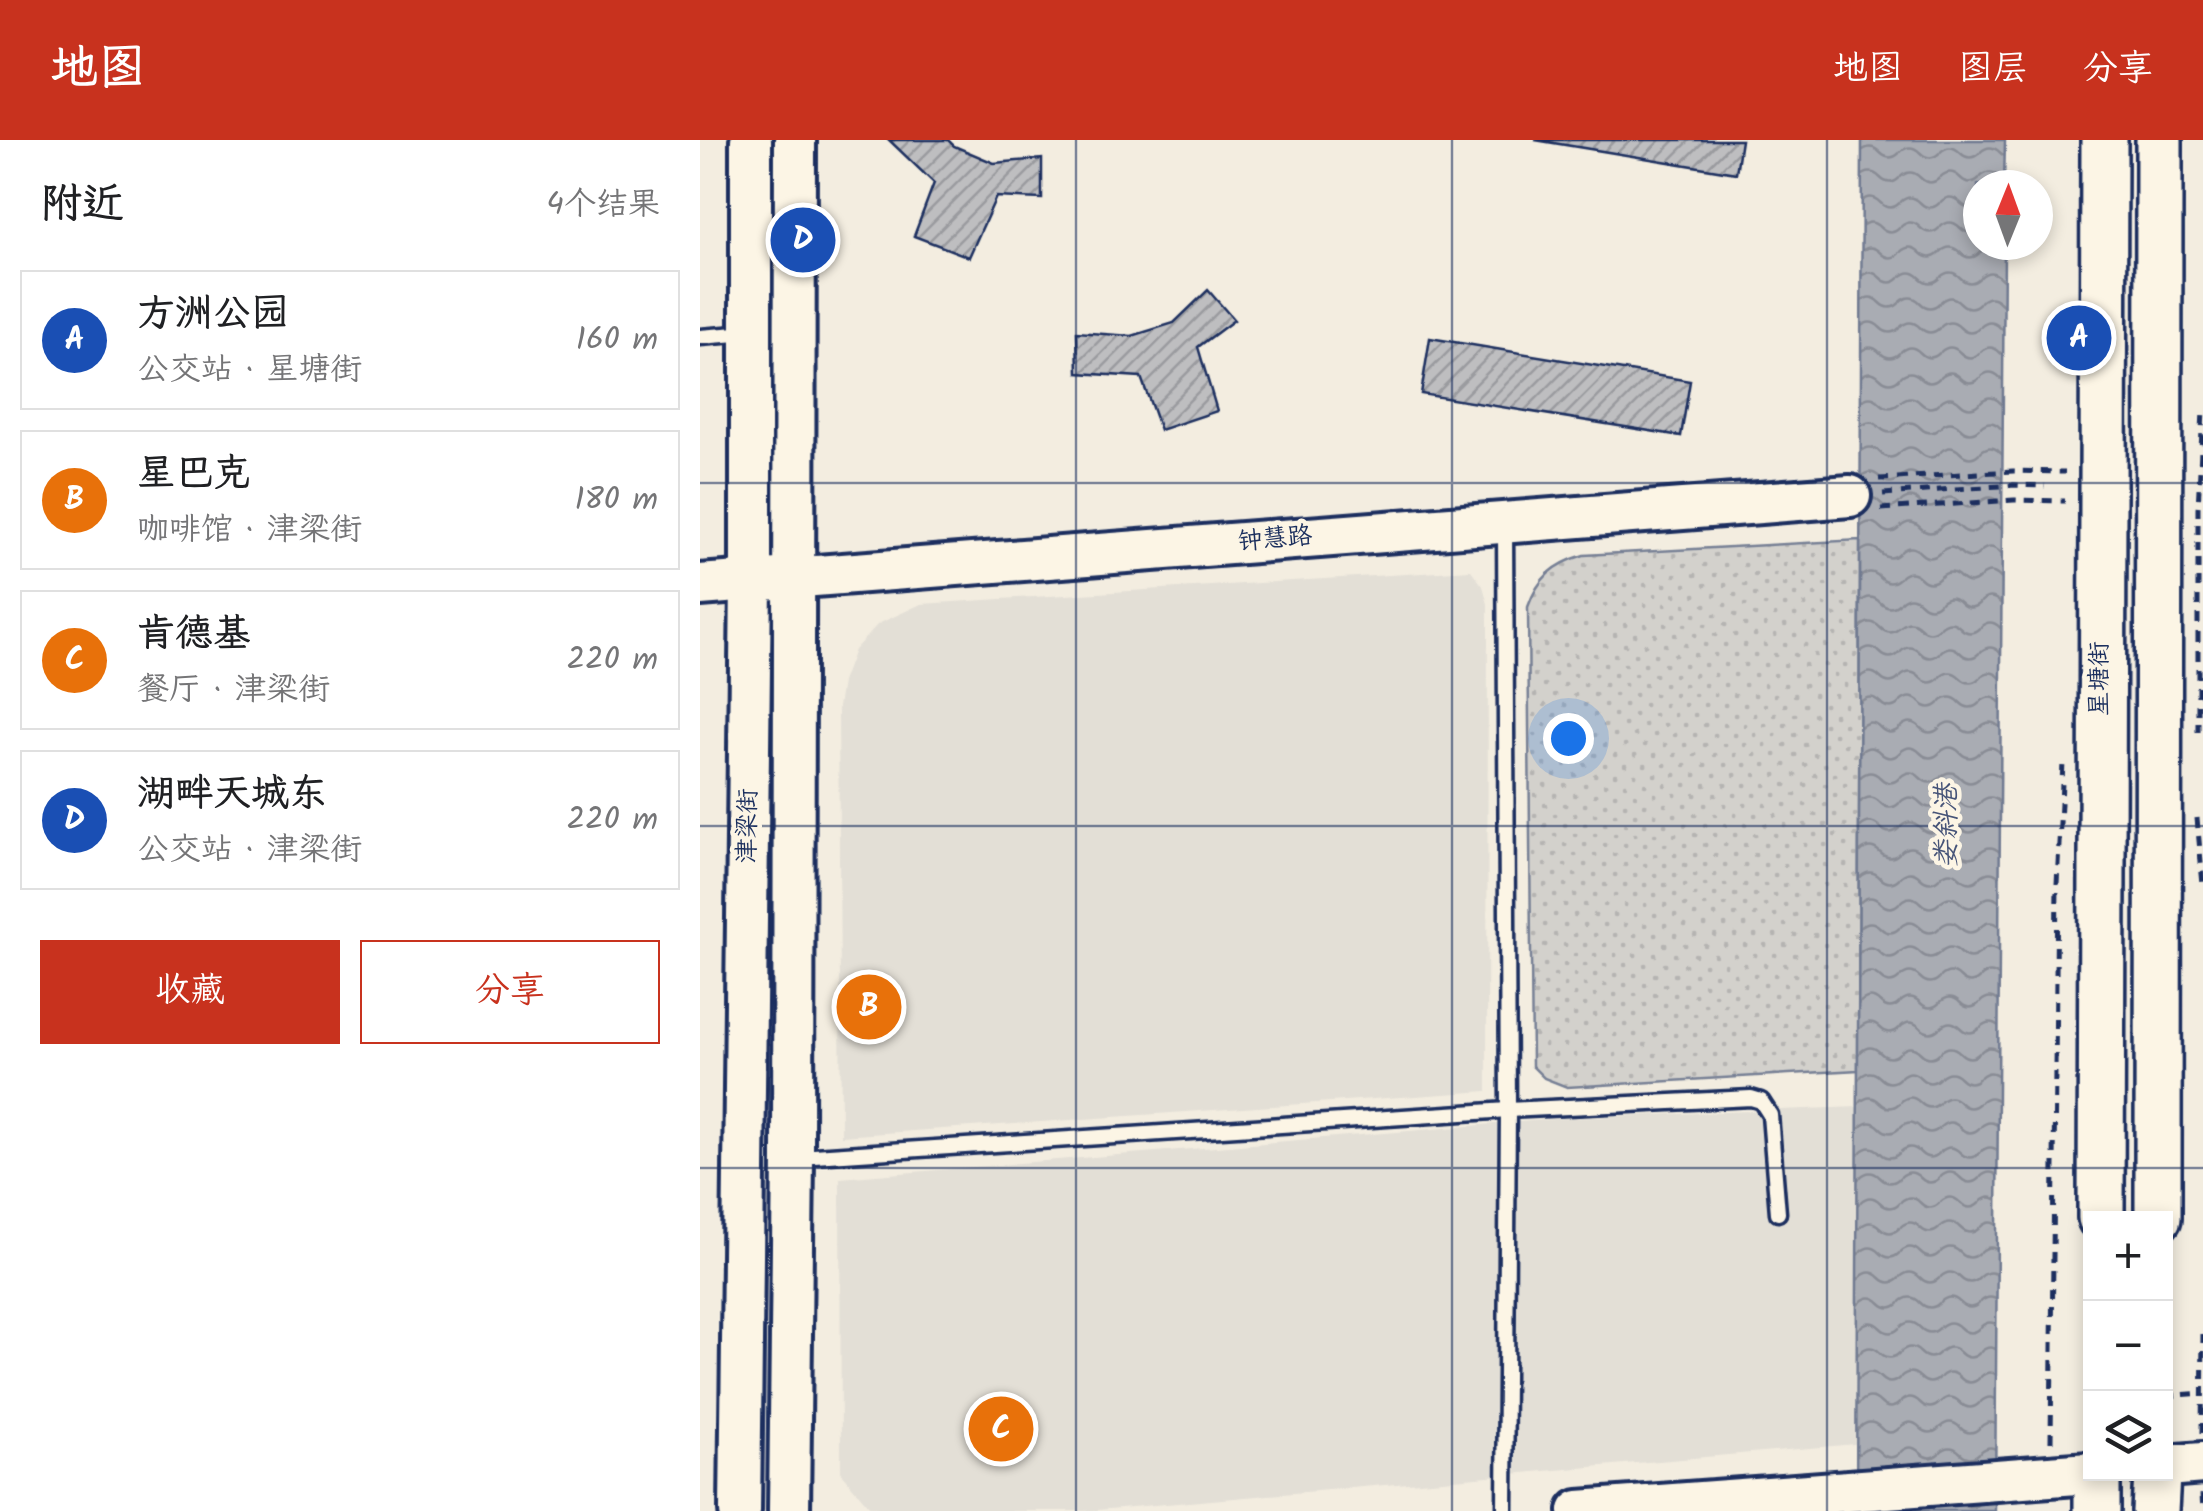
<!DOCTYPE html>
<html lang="zh">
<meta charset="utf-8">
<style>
body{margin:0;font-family:Kalam,"LXGW WenKai TC",sans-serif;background:#f6f6f6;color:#202124}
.controls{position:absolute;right:30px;bottom:30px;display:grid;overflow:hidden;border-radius:0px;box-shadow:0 5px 15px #0003}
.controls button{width:90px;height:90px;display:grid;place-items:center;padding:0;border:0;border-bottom:2px solid #e0e0e0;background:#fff;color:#202124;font:50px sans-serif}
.compass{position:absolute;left:1263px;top:30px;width:90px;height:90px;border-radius:50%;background:#fff;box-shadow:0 5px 15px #0003;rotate:1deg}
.you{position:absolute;left:868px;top:598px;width:35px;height:35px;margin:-25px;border:8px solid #fff;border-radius:50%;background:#1a73e8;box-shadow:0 0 0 15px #1a73e833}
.badge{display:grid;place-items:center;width:65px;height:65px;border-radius:50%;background:#c8321e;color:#fff;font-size:32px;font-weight:700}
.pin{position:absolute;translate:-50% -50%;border:5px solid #fff;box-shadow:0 2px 10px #0006}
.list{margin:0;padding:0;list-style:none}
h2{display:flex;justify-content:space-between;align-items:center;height:130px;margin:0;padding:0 40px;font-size:42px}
h2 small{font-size:32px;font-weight:400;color:#757577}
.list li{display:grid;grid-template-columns:65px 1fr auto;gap:30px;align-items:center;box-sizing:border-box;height:140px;margin:0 20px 20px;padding:0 20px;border:2px solid #e0e0e0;border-radius:0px}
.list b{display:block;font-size:38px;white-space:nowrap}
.list p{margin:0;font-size:32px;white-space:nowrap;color:#757577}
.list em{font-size:32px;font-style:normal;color:#757577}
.actions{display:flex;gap:20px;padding:30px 40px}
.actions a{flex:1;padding:22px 0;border:2px solid #c8321e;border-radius:0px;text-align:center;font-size:35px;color:#c8321e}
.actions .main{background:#c8321e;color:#fff}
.icon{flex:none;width:55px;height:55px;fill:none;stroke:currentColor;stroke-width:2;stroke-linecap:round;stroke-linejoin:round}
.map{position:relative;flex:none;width:1503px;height:1371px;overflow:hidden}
header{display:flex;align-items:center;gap:60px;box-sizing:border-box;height:140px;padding:0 50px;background:#c8321e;color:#fff}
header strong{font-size:48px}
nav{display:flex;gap:55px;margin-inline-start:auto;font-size:35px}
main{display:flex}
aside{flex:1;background:#fff}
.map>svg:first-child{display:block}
.built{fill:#e3dfd6}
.grass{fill:url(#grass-dots);stroke:#778095;stroke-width:2.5}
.water{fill:url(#water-waves);stroke:#707a91;stroke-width:2.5}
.building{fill:url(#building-hatch);stroke:#1b2f5e;stroke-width:2.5}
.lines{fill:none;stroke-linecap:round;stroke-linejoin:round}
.lane-casing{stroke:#1b2f5e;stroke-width:21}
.secondary-casing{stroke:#1b2f5e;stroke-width:48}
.primary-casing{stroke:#1b2f5e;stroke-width:52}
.path{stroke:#1b2f5e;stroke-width:5;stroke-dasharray:10 8;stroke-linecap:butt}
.lane{stroke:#fcf5e5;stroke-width:14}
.secondary{stroke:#fcf5e5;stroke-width:40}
.primary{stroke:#fcf5e5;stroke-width:45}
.grid{fill:none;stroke:#1b2f5e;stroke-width:2.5;stroke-opacity:0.55}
.labels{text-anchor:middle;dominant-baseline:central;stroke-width:9;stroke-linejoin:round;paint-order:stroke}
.street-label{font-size:25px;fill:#1b2f5e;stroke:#fcf5e5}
.water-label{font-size:28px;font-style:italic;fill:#465478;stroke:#fcf5e5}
</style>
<header>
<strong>地图</strong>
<nav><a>地图</a><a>图层</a><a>分享</a></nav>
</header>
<main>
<aside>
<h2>附近<small>4个结果</small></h2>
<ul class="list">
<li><span class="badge" style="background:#1a4fb4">A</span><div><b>方洲公园</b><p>公交站 · 星塘街</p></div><em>160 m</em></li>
<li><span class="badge" style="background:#e8710a">B</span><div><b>星巴克</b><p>咖啡馆 · 津梁街</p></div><em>180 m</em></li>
<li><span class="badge" style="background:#e8710a">C</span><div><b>肯德基</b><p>餐厅 · 津梁街</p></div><em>220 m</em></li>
<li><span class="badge" style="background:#1a4fb4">D</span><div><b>湖畔天城东</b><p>公交站 · 津梁街</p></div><em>220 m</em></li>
</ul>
<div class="actions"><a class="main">收藏</a><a>分享</a></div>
</aside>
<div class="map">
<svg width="1503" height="1371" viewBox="0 0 1503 1371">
<defs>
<pattern id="grass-dots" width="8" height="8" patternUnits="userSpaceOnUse" patternTransform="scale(2.5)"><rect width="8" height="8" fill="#d3d1cc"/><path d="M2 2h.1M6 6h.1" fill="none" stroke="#b5b4b2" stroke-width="1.8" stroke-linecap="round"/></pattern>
<pattern id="water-waves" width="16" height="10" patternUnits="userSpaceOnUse" patternTransform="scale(2.5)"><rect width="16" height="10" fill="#a9acb3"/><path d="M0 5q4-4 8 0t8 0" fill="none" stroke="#898c95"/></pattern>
<pattern id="building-hatch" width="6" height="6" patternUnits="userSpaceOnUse" patternTransform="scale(2.5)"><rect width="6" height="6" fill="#bebec0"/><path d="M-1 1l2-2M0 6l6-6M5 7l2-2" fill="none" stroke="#9a9b9f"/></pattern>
</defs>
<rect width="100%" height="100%" fill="#f3ede0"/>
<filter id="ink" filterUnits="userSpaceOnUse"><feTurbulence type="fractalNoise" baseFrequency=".01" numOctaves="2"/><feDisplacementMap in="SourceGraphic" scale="20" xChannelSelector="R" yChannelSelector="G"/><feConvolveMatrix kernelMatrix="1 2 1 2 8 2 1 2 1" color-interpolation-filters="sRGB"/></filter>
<g filter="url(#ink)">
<g class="built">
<polygon points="771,430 783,446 788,464 787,951 141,996 138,567 142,542 154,510 178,484 221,464"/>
<polygon points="1158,967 1155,1304 386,1371 188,1371 169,1366 141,1333 140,1038 866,978"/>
</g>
<path class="grass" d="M1160 400 1158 930 867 947 844 938 832 926 828 467C838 438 854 424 884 415Z"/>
<polygon class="water" points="1162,0 1305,0 1304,45 1278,45 1278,105 1304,105 1295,1371 1156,1371"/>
<g class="building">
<polygon points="189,0 248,0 254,6 294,23 342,19 342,59 296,57 269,117 214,96 234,43"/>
<polygon points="835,0 1041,0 1036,33"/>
<polygon points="508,150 534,180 498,207 517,271 460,290 441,237 378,233 377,192 432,196 474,183"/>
<polygon points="730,198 990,241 981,296 721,254"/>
</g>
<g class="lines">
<defs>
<g id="lane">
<polyline points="0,197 49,193"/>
<polyline points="805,387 808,970 805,1371"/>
<polyline points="99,1017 808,970 1051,958 1061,961 1070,975 1078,1073"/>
</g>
<g id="secondary">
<polyline points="0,445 1150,356"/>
<polyline points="1466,1326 1503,1323"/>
<polyline points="40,1371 51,441 51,0"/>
<polyline points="89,1371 93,1018 95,0"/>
<polyline points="879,1371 1390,1333"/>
</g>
<g id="primary">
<polyline points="1401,1078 1404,0"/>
<polyline points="1458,1078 1459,0"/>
<polyline points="1397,1371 1397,1334"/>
<polyline points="1455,1371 1457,1334"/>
</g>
</defs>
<use href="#lane" class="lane-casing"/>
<use href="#secondary" class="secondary-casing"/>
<use href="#primary" class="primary-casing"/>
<g class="path">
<polyline points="1179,339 1313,331 1365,332"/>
<polyline points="1183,354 1314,345 1345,346"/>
<polyline points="1181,369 1314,360 1365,361"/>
<polyline points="1498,592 1498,368 1503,271"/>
<polyline points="1497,678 1503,745"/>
<polyline points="1466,1256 1502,1253"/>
<polyline points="1502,1293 1503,1194"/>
<polyline points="1351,1302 1357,744 1363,623"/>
<polyline points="1502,1354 1503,1371"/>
</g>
<use href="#lane" class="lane"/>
<use href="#secondary" class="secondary"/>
<use href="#primary" class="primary"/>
</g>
</g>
<path class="grid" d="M376 0V1371M752 0V1371M1127 0V1371M0 343H1503M0 686H1503M0 1028H1503"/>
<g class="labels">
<g class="street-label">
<text transform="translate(575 399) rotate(-5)">钟慧路</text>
<text transform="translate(1400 539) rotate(-90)">星塘街</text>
<text transform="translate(48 686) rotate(-89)">津梁街</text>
</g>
<g class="water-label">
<text transform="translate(1247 686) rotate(-90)">娄斜港</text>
</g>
</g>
</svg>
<div class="controls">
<button>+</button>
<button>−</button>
<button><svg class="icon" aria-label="layers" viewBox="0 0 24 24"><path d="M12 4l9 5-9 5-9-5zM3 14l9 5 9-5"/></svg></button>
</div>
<svg class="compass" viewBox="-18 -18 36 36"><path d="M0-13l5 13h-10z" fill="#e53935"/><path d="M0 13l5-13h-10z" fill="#757577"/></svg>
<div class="you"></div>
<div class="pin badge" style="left:1379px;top:198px;background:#1a4fb4">A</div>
<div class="pin badge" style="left:169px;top:867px;background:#e8710a">B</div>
<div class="pin badge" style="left:301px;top:1289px;background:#e8710a">C</div>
<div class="pin badge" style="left:103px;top:100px;background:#1a4fb4">D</div>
</div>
</main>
